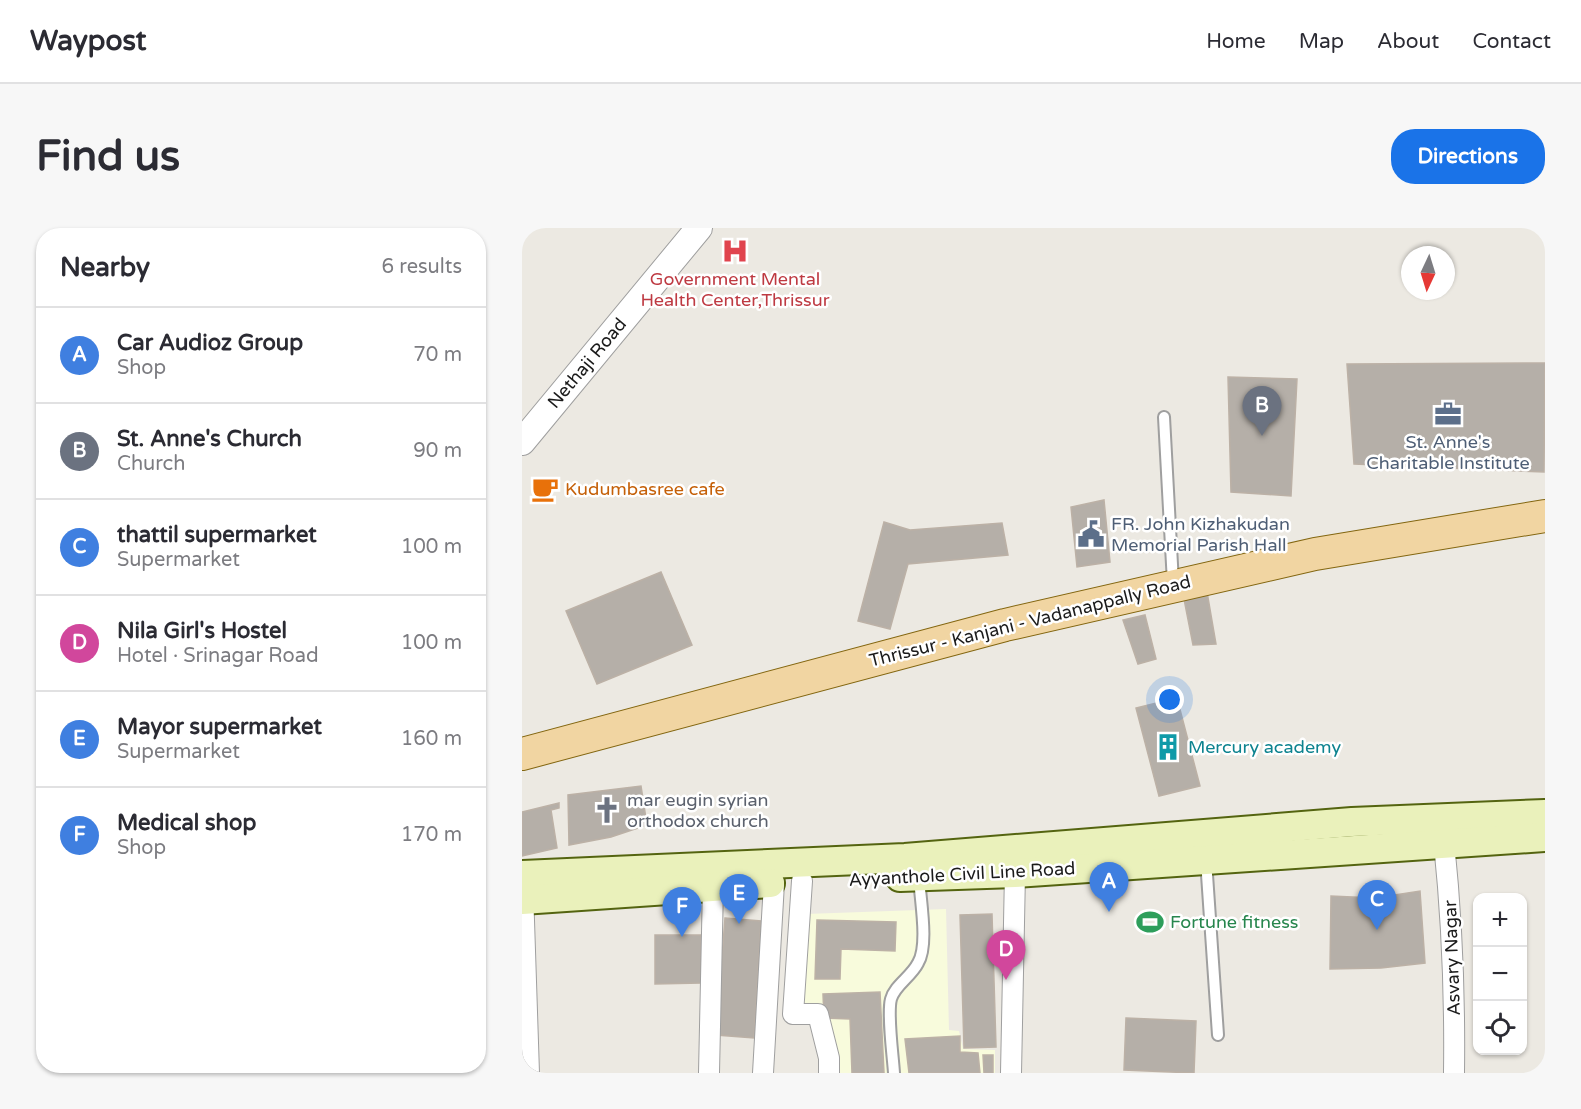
<!DOCTYPE html>
<meta charset="utf-8">
<style>
body{margin:0;font-family:"Varela Round",sans-serif;background:#f7f7f7;color:#2b2b33}
.controls{position:absolute;right:18px;bottom:18px;display:grid;overflow:hidden;border-radius:12px;box-shadow:0 2px 4px #0004}
.controls button{width:54px;height:54px;display:grid;place-items:center;padding:0;border:0;border-bottom:2px solid #e1e1e2;background:#fff;color:#2b2b33;font:30px sans-serif}
.compass{position:absolute;left:879px;top:18px;width:54px;height:54px;border-radius:50%;background:#fff;box-shadow:0 2px 4px #0004;rotate:184deg}
.you{position:absolute;left:648px;top:472px;width:21px;height:21px;margin:-15px;border:4px solid #fff;border-radius:50%;background:#1a73e8;box-shadow:0 0 0 9px #1a73e833}
.badge{display:grid;place-items:center;width:39px;height:39px;border-radius:50%;background:#1a73e8;color:#fff;font-size:20px;font-weight:700}
.pin{position:absolute;translate:-50% -50px;filter:drop-shadow(0 2px 3px #0008)}
.pin::after{content:'';position:absolute;top:32px;width:21px;height:18px;background:inherit;clip-path:polygon(0 0,100% 0,50% 100%)}
.list{margin:0;padding:0;list-style:none}
h2{display:flex;justify-content:space-between;align-items:center;height:78px;margin:0;padding:0 24px;font-size:26px}
h2 small{font-size:20px;font-weight:400;color:#7c7c81}
.list li{display:grid;grid-template-columns:39px 1fr auto;gap:18px;align-items:center;box-sizing:border-box;height:96px;padding:0 24px;border-top:2px solid #e1e1e2}
.list b{display:block;font-size:22px;white-space:nowrap}
.list p{margin:0;font-size:20px;white-space:nowrap;color:#7c7c81}
.list em{font-size:20px;font-style:normal;color:#7c7c81}
.icon{flex:none;width:33px;height:33px;fill:none;stroke:currentColor;stroke-width:2;stroke-linecap:round;stroke-linejoin:round}
.map{position:relative;flex:none;width:1023px;height:845px;overflow:hidden;border-radius:24px}
header{display:flex;align-items:center;gap:36px;box-sizing:border-box;height:84px;padding:0 30px;background:#fff;border-bottom:2px solid #e1e1e2}
header strong{font-size:28px}
nav{display:flex;gap:33px;margin-inline-start:auto;font-size:21px}
.intro{display:flex;align-items:center;justify-content:space-between;box-sizing:border-box;height:144px;padding:0 36px}
h1{margin:0;font-size:42px}
.button{padding:15px 27px;border-radius:24px;background:#1a73e8;color:#fff;font-size:21px;font-weight:700}
main{display:flex;gap:36px;padding:0 36px}
aside{flex:1;background:#fff;border-radius:24px;box-shadow:0 2px 4px #0004}
.map>svg:first-child{display:block}
.education{fill:#f8fbdc}
.building{fill:#b5afa8;stroke:#bcb1a6;stroke-width:1.5}
.lines{fill:none;stroke-linecap:round;stroke-linejoin:round}
.service-casing{stroke:#9f9f9f;stroke-width:14}
.minor-casing{stroke:#9f9f9f;stroke-width:22}
.tertiary-casing{stroke:#9f9f9f;stroke-width:28}
.secondary-casing{stroke:#546410;stroke-width:32}
.primary-casing{stroke:#836610;stroke-width:34}
.service{stroke:#fff;stroke-width:10}
.minor{stroke:#fff;stroke-width:20}
.tertiary{stroke:#fff;stroke-width:26}
.secondary{stroke:#eaf1bb;stroke-width:28}
.primary{stroke:#f1d5a2;stroke-width:32}
.labels{text-anchor:middle;dominant-baseline:central;stroke-width:5;stroke-linejoin:round;paint-order:stroke}
.health-label{font-size:18px;fill:#be3a42;stroke:#fff}
.street-label{font-size:18px;fill:#1b1b1b;stroke:#fff}
.service-label{font-size:18px;fill:#4e5e75;stroke:#fff}
.food-label{font-size:18px;fill:#c56008;stroke:#fff;text-anchor:start}
.culture-label{font-size:18px;fill:#0d838f;stroke:#fff;text-anchor:start}
.worship-label{font-size:18px;fill:#5b616d;stroke:#fff;text-anchor:start}
.leisure-label{font-size:18px;fill:#27864d;stroke:#fff;text-anchor:start}
</style>
<header>
<strong>Waypost</strong>
<nav><a>Home</a><a>Map</a><a>About</a><a>Contact</a></nav>
</header>
<div class="intro"><h1>Find us</h1><a class="button">Directions</a></div>
<main>
<aside>
<h2>Nearby<small>6 results</small></h2>
<ul class="list">
<li><span class="badge" style="background:#3f7fe0">A</span><div><b>Car Audioz Group</b><p>Shop</p></div><em>70 m</em></li>
<li><span class="badge" style="background:#6b7280">B</span><div><b>St. Anne's Church</b><p>Church</p></div><em>90 m</em></li>
<li><span class="badge" style="background:#3f7fe0">C</span><div><b>thattil supermarket</b><p>Supermarket</p></div><em>100 m</em></li>
<li><span class="badge" style="background:#d1479c">D</span><div><b>Nila Girl's Hostel</b><p>Hotel · Srinagar Road</p></div><em>100 m</em></li>
<li><span class="badge" style="background:#3f7fe0">E</span><div><b>Mayor supermarket</b><p>Supermarket</p></div><em>160 m</em></li>
<li><span class="badge" style="background:#3f7fe0">F</span><div><b>Medical shop</b><p>Shop</p></div><em>170 m</em></li>
</ul>
</aside>
<div class="map">
<svg width="1023" height="845" viewBox="0 0 1023 845">
<rect width="100%" height="100%" fill="#ece9e2"/>
<polygon class="education" points="424,681 427,802 437,803 441,821 473,822 473,845 312,845 313,828 279,780 284,686"/>
<g class="building">
<polygon points="1023,135 1022,244 832,236 825,136"/>
<polygon points="706,149 775,151 769,268 709,264"/>
<polygon points="582,272 588,334 555,339 549,279"/>
<polygon points="362,294 388,302 480,295 486,327 386,336 368,401 336,393"/>
<polygon points="139,344 170,417 75,456 44,383"/>
<polygon points="685,364 694,416 671,417 662,371"/>
<polygon points="623,387 634,431 616,436 601,392"/>
<polygon points="655,470 678,558 637,568 614,480"/>
<polygon points="119,558 125,597 89,609 47,617 46,567"/>
<polygon points="37,575 37,580 29,582 35,620 0,628 0,584"/>
<polygon points="898,663 903,735 859,740 808,741 809,668 853,670"/>
<polygon points="470,686 474,819 442,820 438,687"/>
<polygon points="203,690 239,693 232,810 194,807"/>
<polygon points="295,692 374,694 373,723 319,721 318,751 293,751"/>
<polygon points="133,707 179,707 179,755 133,756"/>
<polygon points="358,764 362,845 330,845 328,791 302,790 301,766"/>
<polygon points="604,790 674,793 672,845 602,842"/>
<polygon points="438,808 438,824 456,825 458,845 387,845 383,811"/>
<polygon points="461,827 471,827 471,845 462,845"/>
</g>
<g class="lines">
<defs>
<g id="service">
<polyline points="642,189 651,355"/>
<polyline points="684,632 696,807"/>
<path d="M372 845C371 828 365 786 369 771 373 757 389 749 396 735 407 717 398 671 397 649"/>
</g>
<g id="minor">
<path d="M922 615C930 692 933 768 932 845"/>
<polyline points="280,653 271,786 296,786 307,830 307,845"/>
<polyline points="1,662 7,845"/>
<polyline points="187,845 191,658"/>
<polyline points="241,845 252,655"/>
<polyline points="489,845 493,645"/>
</g>
<polyline id="tertiary" points="0,214 177,0"/>
<g id="secondary">
<polyline points="0,647 383,630 830,594 1023,586"/>
<polyline points="378,649 493,645 1023,609"/>
<polyline points="0,672 248,655"/>
</g>
<polyline id="primary" points="0,526 483,397 793,326 1023,288"/>
</defs>
<use href="#service" class="service-casing"/>
<use href="#minor" class="minor-casing"/>
<use href="#tertiary" class="tertiary-casing"/>
<use href="#secondary" class="secondary-casing"/>
<use href="#primary" class="primary-casing"/>
<use href="#service" class="service"/>
<use href="#minor" class="minor"/>
<use href="#tertiary" class="tertiary"/>
<use href="#secondary" class="secondary"/>
<use href="#primary" class="primary"/>
</g>
<defs>
<symbol id="hospital-bare" viewBox="-9 -9 18 18"><path d="M-5-5h3v3.5h4V-5h3V5h-3V1.5h-4V5h-3Z" fill="#e0444e" stroke="#fff" stroke-width="2.5" paint-order="stroke"/></symbol>
<symbol id="office-bare" viewBox="-9 -9 18 18"><path d="M-6-3h4V-5.5h4V-3h4V5H-6ZM-1-4.5V-3h2v-1.5ZM-6 0V1H6V0Z" fill="#5c6f8a" stroke="#fff" stroke-width="2.5" paint-order="stroke"/></symbol>
<symbol id="cafe-bare" viewBox="-9 -9 18 18"><path d="M-5.5-4.5H6V0H3Q3 3.5 0 3.5H-2.5Q-5.5 3.5-5.5 0ZM3-3.2v2h1.7v-2ZM-6 4.5H4V6H-6Z" fill="#e8710a" stroke="#fff" stroke-width="2.5" paint-order="stroke"/></symbol>
<symbol id="civic-bare" viewBox="-9 -9 18 18"><path d="M-.6-6.5H3V-4.5H.6V-3L4-1V1h2V6H-6V1h2V-1L-.6-3ZM-1.2 2.5V6h2.4V2.5Z" fill="#5c6f8a" stroke="#fff" stroke-width="2.5" paint-order="stroke"/></symbol>
<symbol id="building-bare" viewBox="-9 -9 18 18"><path d="M-4-6H4V6H1V3H-1V6H-4ZM-2.5-4.3h1.7v1.8h-1.7ZM.8-4.3h1.7v1.8H.8ZM-2.5-1h1.7V.8h-1.7ZM.8-1h1.7V.8H.8Z" fill="#0f9aa8" stroke="#fff" stroke-width="2.5" paint-order="stroke"/></symbol>
<symbol id="church-bare" viewBox="-9 -9 18 18"><path d="M-1.2-6h2.4v3.5h3.3v2.4h-3.3V6h-2.4V-.1h-3.3v-2.4h3.3Z" fill="#6b7280" stroke="#fff" stroke-width="2.5" paint-order="stroke"/></symbol>
<symbol id="stadium-bare" viewBox="-9 -9 18 18"><path d="M0-5a6.5 5 0 1 0 0 10a6.5 5 0 1 0 0-10ZM-3.5-1.8h7v3.6h-7Z" fill="#2e9e5b" stroke="#fff" stroke-width="2.5" paint-order="stroke"/></symbol>
</defs>
<g fill-rule="evenodd">
<use href="#hospital-bare" x="194" y="4" width="38" height="38"/>
<use href="#office-bare" x="907" y="167" width="38" height="38"/>
<use href="#cafe-bare" x="4" y="242" width="38" height="38"/>
<use href="#civic-bare" x="550" y="287" width="38" height="38"/>
<use href="#building-bare" x="627" y="500" width="38" height="38"/>
<use href="#church-bare" x="66" y="563" width="38" height="38"/>
<use href="#stadium-bare" x="609" y="675" width="38" height="38"/>
</g>
<g class="labels">
<g class="health-label">
<text x="213" y="51">Government Mental<tspan x="213" dy="21">Health Center,Thrissur</tspan></text>
</g>
<g class="street-label">
<text transform="translate(65 135) rotate(-50)">Nethaji Road</text>
<text transform="translate(508 393) rotate(-14)">Thrissur - Kanjani - Vadanappally Road</text>
<text transform="translate(440 646) rotate(-3)">Ayyanthole Civil Line Road</text>
<text transform="translate(930 730) rotate(-92)">Asvary Nagar</text>
</g>
<g class="service-label">
<text x="926" y="214">St. Anne's<tspan x="926" dy="21">Charitable Institute</tspan></text>
<text x="589" y="296" text-anchor="start">FR. John Kizhakudan<tspan x="589" dy="21">Memorial Parish Hall</tspan></text>
</g>
<g class="food-label">
<text x="43" y="261">Kudumbasree cafe</text>
</g>
<g class="culture-label">
<text x="666" y="519">Mercury academy</text>
</g>
<g class="worship-label">
<text x="105" y="572">mar eugin syrian<tspan x="105" dy="21">orthodox church</tspan></text>
</g>
<g class="leisure-label">
<text x="648" y="694">Fortune fitness</text>
</g>
</g>
</svg>
<div class="controls">
<button>+</button>
<button>−</button>
<button><svg class="icon" aria-label="locate" viewBox="0 0 24 24"><circle cx="12" cy="12" r="6"/><path d="M12 2v4M12 18v4M2 12h4M18 12h4"/></svg></button>
</div>
<svg class="compass" viewBox="-18 -18 36 36"><path d="M0-13l5 13h-10z" fill="#e53935"/><path d="M0 13l5-13h-10z" fill="#7c7c81"/></svg>
<div class="you"></div>
<div class="pin badge" style="left:587px;top:684px;background:#3f7fe0">A</div>
<div class="pin badge" style="left:740px;top:208px;background:#6b7280">B</div>
<div class="pin badge" style="left:855px;top:702px;background:#3f7fe0">C</div>
<div class="pin badge" style="left:484px;top:752px;background:#d1479c">D</div>
<div class="pin badge" style="left:217px;top:696px;background:#3f7fe0">E</div>
<div class="pin badge" style="left:160px;top:709px;background:#3f7fe0">F</div>
</div>
</main>
